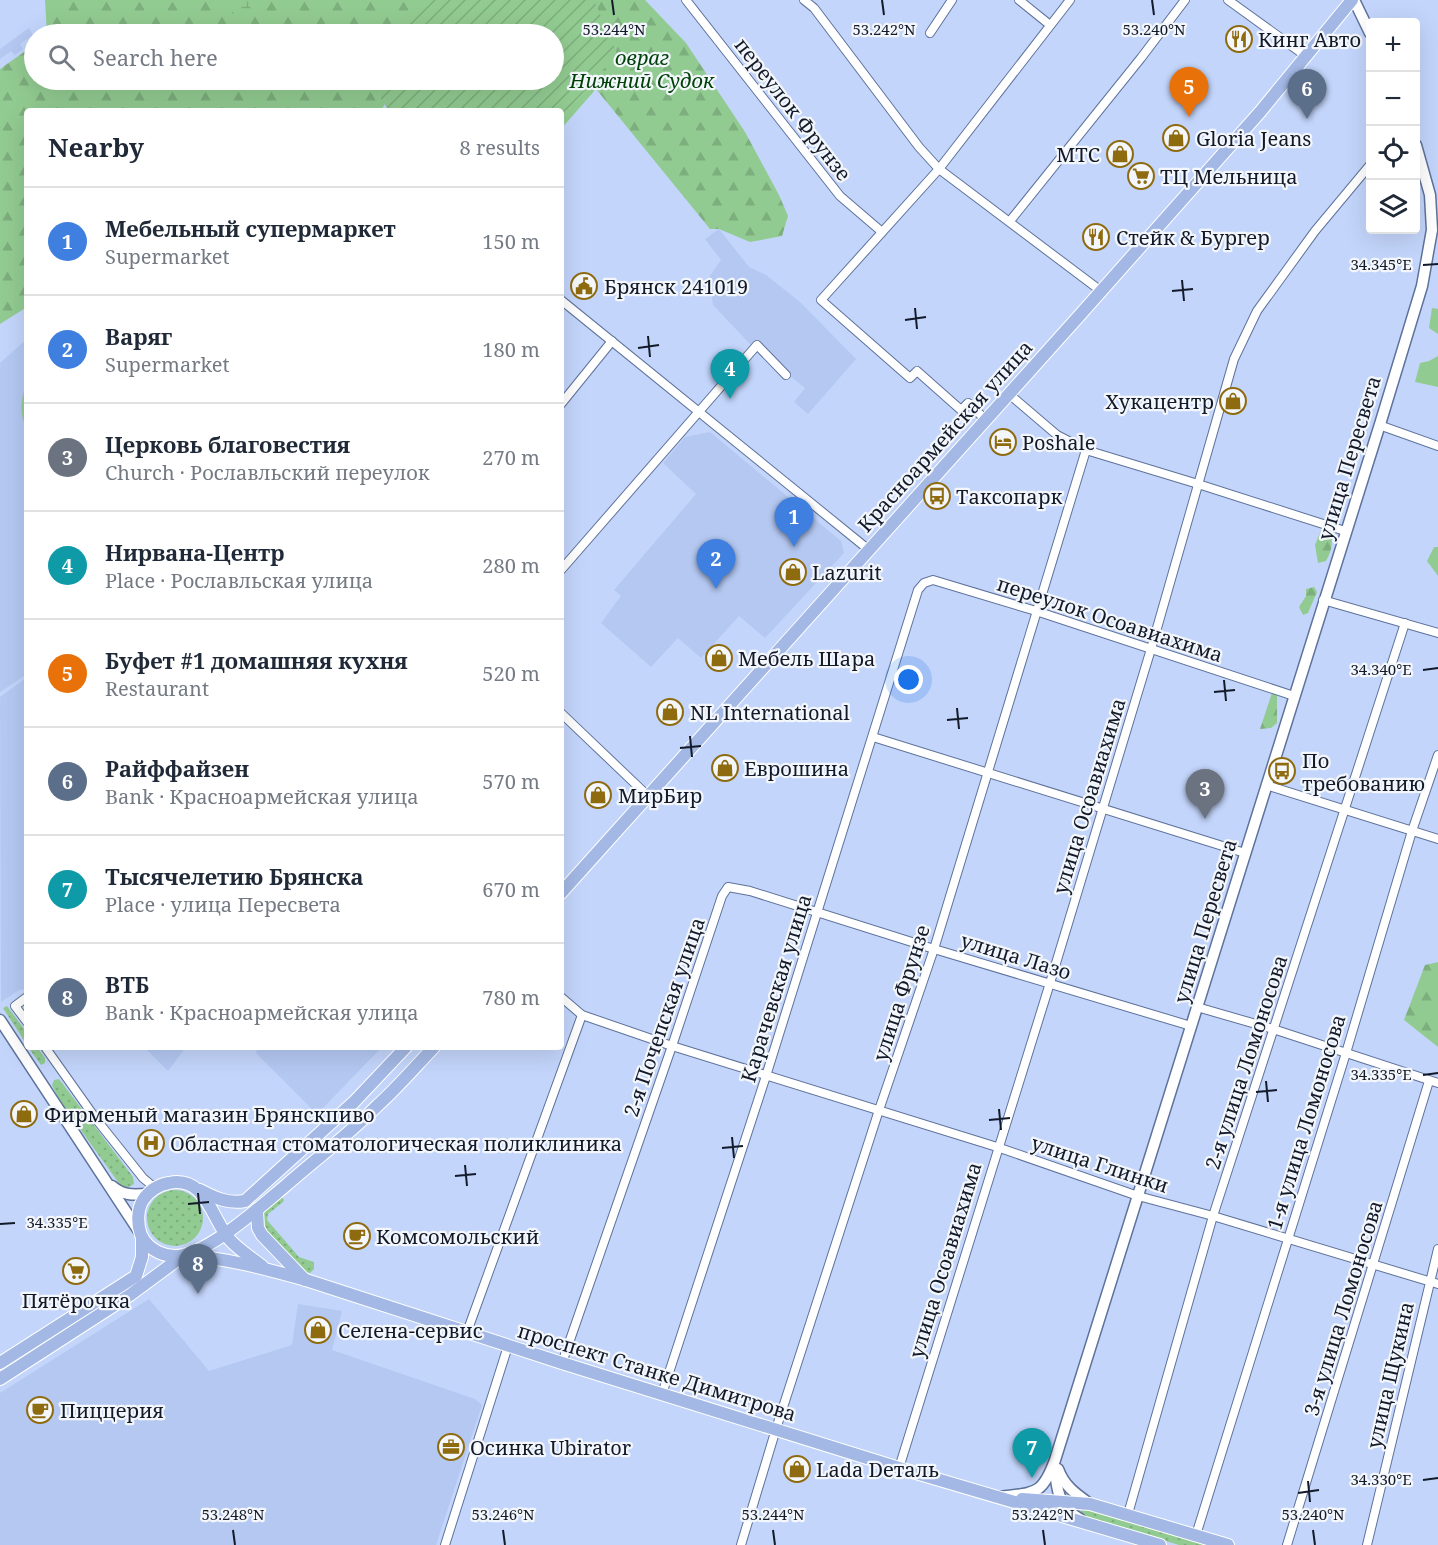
<!DOCTYPE html>
<meta charset="utf-8">
<style>
body{margin:0;font-family:"Noto Serif",serif;background:#f2f2f3;color:#1f2937}
.controls{position:absolute;right:18px;top:18px;display:grid;overflow:hidden;border-radius:6px;box-shadow:0 6px 24px #0002}
.controls button{width:54px;height:54px;display:grid;place-items:center;padding:0;border:0;border-bottom:2px solid #e0e1e3;background:#fff;color:#1f2937;font:30px sans-serif}
.you{position:absolute;left:909px;top:680px;width:21px;height:21px;margin:-15px;border:4px solid #fff;border-radius:50%;background:#1a73e8;box-shadow:0 0 0 9px #1a73e833}
.badge{display:grid;place-items:center;width:39px;height:39px;border-radius:50%;background:#0f766e;color:#fff;font-size:20px;font-weight:700}
.pin{position:absolute;translate:-50% -50px;filter:drop-shadow(0 2px 3px #0008)}
.pin::after{content:'';position:absolute;top:32px;width:21px;height:18px;background:inherit;clip-path:polygon(0 0,100% 0,50% 100%)}
.list{margin:0;padding:0;list-style:none}
h2{display:flex;justify-content:space-between;align-items:center;height:78px;margin:0;padding:0 24px;font-size:26px}
h2 small{font-size:20px;font-weight:400;color:#747a83}
.list li{display:grid;grid-template-columns:39px 1fr auto;gap:18px;align-items:center;box-sizing:border-box;height:108px;padding:0 24px;border-top:2px solid #e0e1e3}
.list b{display:block;font-size:22px;white-space:nowrap}
.list p{margin:0;font-size:20px;white-space:nowrap;color:#747a83}
.list em{font-size:20px;font-style:normal;color:#747a83}
.icon{flex:none;width:33px;height:33px;fill:none;stroke:currentColor;stroke-width:2;stroke-linecap:round;stroke-linejoin:round}
.map{position:relative;flex:none;width:1438px;height:1545px;overflow:hidden}
.search{position:absolute;background:#fff;box-shadow:0 6px 24px #0002;left:24px;top:24px;width:540px;height:66px;display:flex;align-items:center;gap:15px;box-sizing:border-box;padding:0 21px;border-radius:33px;color:#747a83;font-size:22px}
.panel{position:absolute;background:#fff;box-shadow:0 6px 24px #0002;left:24px;top:108px;width:540px;height:942px;border-radius:6px}
.map>svg:first-child{display:block}
.built{fill:#b4c8f2}
.grass{fill:url(#grass-dots)}
.forest{fill:url(#forest-firs)}
.wetland{fill:url(#wetland-marsh)}
.park{fill:#92cb91}
.garden{fill:url(#garden-furrows)}
.lines{fill:none;stroke-linecap:round;stroke-linejoin:round}
.street-casing{stroke:#5e729b;stroke-width:10}
.secondary-casing{stroke:#5e729b;stroke-width:13}
.primary-casing{stroke:#fff;stroke-width:14}
.street{stroke:#fff;stroke-width:8}
.secondary{stroke:#fff;stroke-width:10}
.primary{stroke:#a3b8e4;stroke-width:12}
.ticks{fill:none;stroke:#121a2a;stroke-width:2}
.labels{text-anchor:middle;dominant-baseline:central;stroke-width:4.5;stroke-linejoin:round;paint-order:stroke}
.poi-label{font-size:20px;fill:#121a2a;stroke:#f3f6fb;text-anchor:start}
.park-label{font-size:20px;font-style:italic;fill:#004208;stroke:#f3f6fb}
.street-label{font-size:20px;fill:#121a2a;stroke:#f3f6fb}
.ticks-label{font-size:15px;text-anchor:middle;fill:#121a2a;stroke:#f3f6fb;stroke-width:4.5;stroke-linejoin:round;paint-order:stroke}
</style>
<div class="map">
<svg width="1438" height="1545" viewBox="0 0 1438 1545">
<defs>
<pattern id="grass-dots" width="8" height="8" patternUnits="userSpaceOnUse" patternTransform="scale(1.5)"><rect width="8" height="8" fill="#92cb91"/><path d="M2 2h.1M6 6h.1" fill="none" stroke="#7dae7d" stroke-width="1.8" stroke-linecap="round"/></pattern>
<pattern id="forest-firs" width="22" height="20" patternUnits="userSpaceOnUse" patternTransform="scale(1.5)"><rect width="22" height="20" fill="#92cb91"/><path d="M5 1l3.5 6h-7zM16 11l3.5 6h-7z" fill="#7dae7d"/></pattern>
<pattern id="wetland-marsh" width="20" height="14" patternUnits="userSpaceOnUse" patternTransform="scale(1.5)"><rect width="20" height="14" fill="#92cb91"/><path d="M1 5h8M5 5V1M11 12h8M15 12V8" fill="none" stroke="#7dae7d"/></pattern>
<pattern id="garden-furrows" width="10" height="10" patternUnits="userSpaceOnUse" patternTransform="scale(1.5)"><rect width="10" height="10" fill="#92cb91"/><path d="M-1 1l2-2M0 10L10 0M9 11l2-2" fill="none" stroke="#7dae7d"/></pattern>
</defs>
<rect width="100%" height="100%" fill="#c3d5fb"/>
<g class="built">
<polygon points="29,28 33,35 20,44 23,49 15,55 11,51 0,59 0,49"/>
<polygon points="719,229 749,267 766,275 800,302 856,359 808,414 794,402 805,388 751,345 713,305 709,277 721,260 705,239"/>
<polygon points="27,339 27,674 0,692 0,363"/>
<polygon points="710,432 841,541 844,553 765,638 739,616 701,658 678,638 651,667 601,623 621,596 614,590 696,494 663,463 685,437"/>
<polygon points="26,678 27,989 19,990 1,1002 0,697"/>
<polygon points="144,1047 186,1047 168,1071"/>
<polygon points="257,1047 382,1047 317,1114 256,1053"/>
<polygon points="149,1299 209,1371 292,1345 298,1304 342,1311 332,1350 475,1399 482,1405 436,1545 0,1545 0,1393"/>
</g>
<g class="grass">
<polygon points="7,1006 27,1033 27,1045 3,1008"/>
<polygon points="28,1047 37,1047 45,1058 45,1063 41,1065"/>
<polygon points="59,1079 133,1177 134,1184 125,1189 118,1182 60,1101 52,1085 54,1080"/>
<circle cx="175" cy="1218" r="28"/>
<polygon points="282,1197 284,1200 283,1202 268,1214 267,1220 299,1257 314,1262 314,1269 310,1273 303,1271 261,1224 263,1209"/>
<polygon points="1085,1508 1205,1545 1179,1545 1082,1516 1080,1513 1082,1509"/>
</g>
<g class="forest">
<polygon points="45,0 645,0 686,43 745,132 779,195 788,216 782,236 750,242 719,229 710,229 596,89 561,129 561,111 386,102 381,111 27,111 27,307 0,324 0,69 34,45 34,80 554,80 554,34 47,34"/>
<path d="M1328 531C1335 539 1331 552 1326 561L1318 563 1315 545 1320 533Z"/>
<polygon points="1434,547 1438,547 1438,576 1427,561"/>
<polygon points="1314,587 1317,592 1308,613 1303,615 1299,607 1306,596 1306,589"/>
<polygon points="1272,693 1277,694 1277,723 1271,728 1260,729"/>
<polygon points="1438,962 1438,1047 1404,1020 1425,965"/>
</g>
<polygon class="wetland" points="229,0 249,0 251,10 241,15 230,13"/>
<g class="park">
<polygon points="1432,308 1438,309 1438,334 1429,328"/>
<polygon points="1438,356 1438,387 1415,382 1420,363 1429,361"/>
<path d="M27 384V429C19 414 20 399 27 384Z"/>
</g>
<polygon class="garden" points="422,0 594,0 617,54 561,117 561,111 389,111 376,91 372,80 554,80 554,34 385,34 413,13"/>
<g class="lines">
<defs>
<g id="street">
<polyline points="686,0 840,196 882,232"/>
<polyline points="804,0 814,8 919,147 939,169 1101,291"/>
<polyline points="1019,0 1050,25"/>
<polyline points="1228,0 1307,57"/>
<polyline points="930,33 952,0"/>
<polyline points="1010,221 1141,58 1185,0"/>
<polyline points="561,300 869,550"/>
<polyline points="1009,394 1057,435 1086,450 1198,484 1345,531"/>
<polyline points="561,404 612,341"/>
<polyline points="986,420 968,403 961,410 917,371 910,378 821,300 939,169 1070,0"/>
<polyline points="1379,425 1438,446"/>
<polyline points="561,570 757,345 786,375"/>
<polyline points="1323,600 1438,633"/>
<polyline points="561,713 648,796"/>
<polyline points="873,737 1245,853"/>
<polyline points="1266,785 1438,839"/>
<polyline points="27,997 15,1006 27,1022"/>
<polyline points="561,997 582,1015 672,1046 997,1147 1138,1196 1213,1216 1438,1284"/>
<polyline points="1197,1007 1273,1029 1438,1083"/>
<polyline points="45,1047 96,1119 143,1178 155,1188"/>
<polyline points="467,1332 582,1015"/>
<polyline points="562,1363 672,1046 722,896 728,887 750,891 934,949 1191,1026"/>
<polyline points="662,1394 766,1076 918,590 924,583 933,580 1036,611 1294,696"/>
<polyline points="899,1468 1050,983 1151,649 1234,359 1257,311 1315,231 1370,165"/>
<polyline points="1128,1514 1213,1216 1405,623"/>
<polyline points="1196,1535 1346,1053 1412,831 1438,755"/>
<polyline points="445,1545 508,1346"/>
<polyline points="741,1545 776,1429 879,1110 934,949 1086,450"/>
<polyline points="1287,1545 1429,1081"/>
<polyline points="1367,1545 1438,1249"/>
</g>
<g id="secondary">
<polyline points="1354,0 1370,33"/>
<polyline points="0,1020 140,1233"/>
<path d="M112 1186C124 1196 133 1195 148 1194"/>
<path d="M1055 1467C1056 1489 1059 1507 1080 1519"/>
<path d="M1058 1469C1064 1486 1076 1494 1090 1504"/>
<path d="M1000 1497C1035 1492 1042 1496 1055 1460L1381 421 1422 286 1432 230 1430 195 1416 145"/>
</g>
<g id="primary">
<polyline points="561,893 1079,316 1260,112 1352,0"/>
<path d="M200 1190C215 1198 228 1204 245 1201L354 1102 406 1047"/>
<polyline points="257,1210 258,1228 262,1235 305,1280"/>
<path d="M262 1266C252 1258 239 1250 230 1240 212 1220 206 1175 169 1183 158 1185 149 1191 143 1200 137 1210 137 1224 141 1235 148 1250 166 1259 183 1255 213 1249 260 1207 284 1187 315 1160 348 1135 377 1106 397 1088 415 1067 434 1047"/>
<polyline points="0,1363 136,1276 142,1257 142,1237"/>
<path d="M0 1379 130 1295 184 1255C226 1258 266 1269 306 1280L562 1363 899 1468 1160 1545"/>
<polyline points="1022,1499 1090,1504 1228,1545"/>
</g>
</defs>
<use href="#street" class="street-casing"/>
<use href="#secondary" class="secondary-casing"/>
<use href="#primary" class="primary-casing"/>
<use href="#street" class="street"/>
<use href="#secondary" class="secondary"/>
<use href="#primary" class="primary"/>
</g>
<path class="ticks" d="M612 0 614 15M882 0 884 15M1152 0 1154 15M1423 265 1438 264M1182 280 1184 301M1172 291 1193 289M915 308 917 329M905 320 926 317M648 336 650 357M638 348 659 345M1423 670 1438 668M1224 680 1226 701M1214 692 1235 690M957 708 959 729M947 720 968 718M690 736 692 757M680 748 701 746M1423 1075 1438 1073M1266 1081 1268 1102M1256 1092 1277 1090M999 1109 1001 1130M989 1120 1010 1118M732 1137 734 1158M722 1148 743 1146M465 1165 467 1186M455 1176 476 1174M198 1193 200 1214M188 1204 209 1202M0 1224 15 1223M1423 1480 1438 1478M1308 1481 1310 1502M1298 1493 1319 1490M233 1530 235 1545M503 1530 505 1545M773 1530 775 1545M1043 1530 1045 1545M1313 1530 1315 1545"/>
<defs>
<symbol id="restaurant-ring" viewBox="-11 -11 22 22"><circle r="9.5" fill="#f3f6fb" stroke="#8f6b0f" stroke-width="1.5"/><path d="M-5-6h1v4h1v-4h1v4h1v-4h1v5L-1.5 .5V6h-2V.5L-5-1ZM5-6V6H3V1.5H1.5Q1.5-4 5-6Z" fill="#8f6b0f"/></symbol>
<symbol id="shop-ring" viewBox="-11 -11 22 22"><circle r="9.5" fill="#f3f6fb" stroke="#8f6b0f" stroke-width="1.5"/><path d="M-5-2.5h2.3a2.7 3.5 0 0 1 5.4 0H5L5.5 6h-11ZM-1.5-2.5h3a1.5 2.3 0 0 0-3 0Z" fill="#8f6b0f"/></symbol>
<symbol id="supermarket-ring" viewBox="-11 -11 22 22"><circle r="9.5" fill="#f3f6fb" stroke="#8f6b0f" stroke-width="1.5"/><path d="M-6-5.5h2.5l.6 2H6L4.5 2H-2.5L-4.4-4H-6ZM-1.5 3.2a1.3 1.3 0 1 0 .1 0ZM3 3.2a1.3 1.3 0 1 0 .1 0Z" fill="#8f6b0f"/></symbol>
<symbol id="civic-ring" viewBox="-11 -11 22 22"><circle r="9.5" fill="#f3f6fb" stroke="#8f6b0f" stroke-width="1.5"/><path d="M-.6-6.5H3V-4.5H.6V-3L4-1V1h2V6H-6V1h2V-1L-.6-3ZM-1.2 2.5V6h2.4V2.5Z" fill="#8f6b0f"/></symbol>
<symbol id="hotel-ring" viewBox="-11 -11 22 22"><circle r="9.5" fill="#f3f6fb" stroke="#8f6b0f" stroke-width="1.5"/><path d="M-6-4.5h1.5V1H6V5H4.5V3h-9V5H-6ZM-4 0a1.8 1.8 0 1 1 3.6 0ZM.5 0V-2.5h3Q6-2.5 6 0Z" fill="#8f6b0f"/></symbol>
<symbol id="bus-ring" viewBox="-11 -11 22 22"><circle r="9.5" fill="#f3f6fb" stroke="#8f6b0f" stroke-width="1.5"/><path d="M-5-6H5V4H4V6H2V4H-2V6H-4V4H-5ZM-3.5-4V0h7V-4ZM-3.5 1.2v1.5H-2V1.2ZM2 1.2v1.5H3.5V1.2Z" fill="#8f6b0f"/></symbol>
<symbol id="hospital-ring" viewBox="-11 -11 22 22"><circle r="9.5" fill="#f3f6fb" stroke="#8f6b0f" stroke-width="1.5"/><path d="M-5-5h3v3.5h4V-5h3V5h-3V1.5h-4V5h-3Z" fill="#8f6b0f"/></symbol>
<symbol id="cafe-ring" viewBox="-11 -11 22 22"><circle r="9.5" fill="#f3f6fb" stroke="#8f6b0f" stroke-width="1.5"/><path d="M-5.5-4.5H6V0H3Q3 3.5 0 3.5H-2.5Q-5.5 3.5-5.5 0ZM3-3.2v2h1.7v-2ZM-6 4.5H4V6H-6Z" fill="#8f6b0f"/></symbol>
<symbol id="office-ring" viewBox="-11 -11 22 22"><circle r="9.5" fill="#f3f6fb" stroke="#8f6b0f" stroke-width="1.5"/><path d="M-6-3h4V-5.5h4V-3h4V5H-6ZM-1-4.5V-3h2v-1.5ZM-6 0V1H6V0Z" fill="#8f6b0f"/></symbol>
</defs>
<g fill-rule="evenodd">
<use href="#restaurant-ring" x="1224" y="24" width="30" height="30"/>
<use href="#shop-ring" x="1161" y="123" width="30" height="30"/>
<use href="#shop-ring" x="1105" y="139" width="30" height="30"/>
<use href="#supermarket-ring" x="1126" y="161" width="30" height="30"/>
<use href="#restaurant-ring" x="1081" y="222" width="30" height="30"/>
<use href="#civic-ring" x="569" y="271" width="30" height="30"/>
<use href="#shop-ring" x="1218" y="386" width="30" height="30"/>
<use href="#hotel-ring" x="988" y="427" width="30" height="30"/>
<use href="#bus-ring" x="922" y="481" width="30" height="30"/>
<use href="#shop-ring" x="778" y="557" width="30" height="30"/>
<use href="#shop-ring" x="704" y="643" width="30" height="30"/>
<use href="#shop-ring" x="655" y="697" width="30" height="30"/>
<use href="#shop-ring" x="710" y="753" width="30" height="30"/>
<use href="#bus-ring" x="1267" y="756" width="30" height="30"/>
<use href="#shop-ring" x="583" y="780" width="30" height="30"/>
<use href="#shop-ring" x="9" y="1099" width="30" height="30"/>
<use href="#hospital-ring" x="136" y="1128" width="30" height="30"/>
<use href="#cafe-ring" x="342" y="1221" width="30" height="30"/>
<use href="#supermarket-ring" x="61" y="1256" width="30" height="30"/>
<use href="#shop-ring" x="303" y="1315" width="30" height="30"/>
<use href="#cafe-ring" x="25" y="1395" width="30" height="30"/>
<use href="#office-ring" x="436" y="1432" width="30" height="30"/>
<use href="#shop-ring" x="782" y="1454" width="30" height="30"/>
</g>
<g class="labels">
<g class="poi-label">
<text x="1258" y="39">Кинг Авто</text>
<text x="1196" y="138">Gloria Jeans</text>
<text x="1100" y="154" text-anchor="end">МТС</text>
<text x="1160" y="176">ТЦ Мельница</text>
<text x="1116" y="237">Стейк &amp; Бургер</text>
<text x="604" y="286">Брянск 241019</text>
<text x="1214" y="401" text-anchor="end">Хукацентр</text>
<text x="1022" y="442">Poshale</text>
<text x="956" y="496">Таксопарк</text>
<text x="812" y="572">Lazurit</text>
<text x="738" y="658">Мебель Шара</text>
<text x="690" y="712">NL International</text>
<text x="1302" y="760">По<tspan x="1302" dy="23">требованию</tspan></text>
<text x="744" y="768">Еврошина</text>
<text x="618" y="795">МирБир</text>
<text x="44" y="1114">Фирменый магазин Брянскпиво</text>
<text x="170" y="1143">Областная стоматологическая поликлиника</text>
<text x="376" y="1236">Комсомольский</text>
<text x="76" y="1300" text-anchor="middle">Пятёрочка</text>
<text x="338" y="1330">Селена-сервис</text>
<text x="60" y="1410">Пиццерия</text>
<text x="470" y="1447">Осинка Ubirator</text>
<text x="816" y="1469">Lada Dеталь</text>
</g>
<g class="park-label">
<text x="642" y="57">овраг<tspan x="642" dy="23">Нижний Судок</tspan></text>
</g>
<g class="street-label">
<text transform="translate(793 109) rotate(52)">переулок Фрунзе</text>
<text transform="translate(945 436) rotate(-48)">Красноармейская улица</text>
<text transform="translate(1349 458) rotate(-73)">улица Пересвета</text>
<text transform="translate(1110 619) rotate(18)">переулок Осоавиахима</text>
<text transform="translate(1089 796) rotate(-73)">улица Осоавиахима</text>
<text transform="translate(1205 921) rotate(-73)">улица Пересвета</text>
<text transform="translate(1016 956) rotate(17)">улица Лазо</text>
<text transform="translate(776 988) rotate(-73)">Карачевская улица</text>
<text transform="translate(901 993) rotate(-72)">улица Фрунзе</text>
<text transform="translate(664 1017) rotate(-71)">2-я Почепская улица</text>
<text transform="translate(1246 1062) rotate(-72)">2-я улица Ломоносова</text>
<text transform="translate(1306 1122) rotate(-73)">1-я улица Ломоносова</text>
<text transform="translate(1100 1164) rotate(18)">улица Глинки</text>
<text transform="translate(945 1260) rotate(-73)">улица Осоавиахима</text>
<text transform="translate(1343 1308) rotate(-73)">3-я улица Ломоносова</text>
<text transform="translate(657 1372) rotate(17)">проспект Станке Димитрова</text>
<text transform="translate(1390 1375) rotate(-77)">улица Щукина</text>
</g>
</g>
<g class="ticks-label">
<text x="614" y="35">53.244°N</text>
<text x="884" y="35">53.242°N</text>
<text x="1154" y="35">53.240°N</text>
<text x="1381" y="270">34.345°E</text>
<text x="1381" y="675">34.340°E</text>
<text x="1381" y="1080">34.335°E</text>
<text x="57" y="1228">34.335°E</text>
<text x="1381" y="1485">34.330°E</text>
<text x="233" y="1520">53.248°N</text>
<text x="503" y="1520">53.246°N</text>
<text x="773" y="1520">53.244°N</text>
<text x="1043" y="1520">53.242°N</text>
<text x="1313" y="1520">53.240°N</text>
</g>
</svg>
<div class="controls">
<button>+</button>
<button>−</button>
<button><svg class="icon" aria-label="locate" viewBox="0 0 24 24"><circle cx="12" cy="12" r="6"/><path d="M12 2v4M12 18v4M2 12h4M18 12h4"/></svg></button>
<button><svg class="icon" aria-label="layers" viewBox="0 0 24 24"><path d="M12 4l9 5-9 5-9-5zM3 14l9 5 9-5"/></svg></button>
</div>
<div class="you"></div>
<div class="pin badge" style="left:794px;top:547px;background:#3f7fe0">1</div>
<div class="pin badge" style="left:716px;top:589px;background:#3f7fe0">2</div>
<div class="pin badge" style="left:1205px;top:819px;background:#6b7280">3</div>
<div class="pin badge" style="left:730px;top:399px;background:#0f9aa8">4</div>
<div class="pin badge" style="left:1189px;top:117px;background:#e8710a">5</div>
<div class="pin badge" style="left:1307px;top:119px;background:#5c6f8a">6</div>
<div class="pin badge" style="left:1032px;top:1478px;background:#0f9aa8">7</div>
<div class="pin badge" style="left:198px;top:1294px;background:#5c6f8a">8</div>
<div class="search"><svg class="icon" aria-label="search" viewBox="0 0 24 24"><circle cx="10" cy="10" r="6"/><path d="M15 15l6 6"/></svg>Search here</div>
<section class="panel">
<h2>Nearby<small>8 results</small></h2>
<ul class="list">
<li><span class="badge" style="background:#3f7fe0">1</span><div><b>Мебельный супермаркет</b><p>Supermarket</p></div><em>150 m</em></li>
<li><span class="badge" style="background:#3f7fe0">2</span><div><b>Варяг</b><p>Supermarket</p></div><em>180 m</em></li>
<li><span class="badge" style="background:#6b7280">3</span><div><b>Церковь благовестия</b><p>Church · Рославльский переулок</p></div><em>270 m</em></li>
<li><span class="badge" style="background:#0f9aa8">4</span><div><b>Нирвана-Центр</b><p>Place · Рославльская улица</p></div><em>280 m</em></li>
<li><span class="badge" style="background:#e8710a">5</span><div><b>Буфет #1 домашняя кухня</b><p>Restaurant</p></div><em>520 m</em></li>
<li><span class="badge" style="background:#5c6f8a">6</span><div><b>Райффайзен</b><p>Bank · Красноармейская улица</p></div><em>570 m</em></li>
<li><span class="badge" style="background:#0f9aa8">7</span><div><b>Тысячелетию Брянска</b><p>Place · улица Пересвета</p></div><em>670 m</em></li>
<li><span class="badge" style="background:#5c6f8a">8</span><div><b>ВТБ</b><p>Bank · Красноармейская улица</p></div><em>780 m</em></li>
</ul>
</section>
</div>
